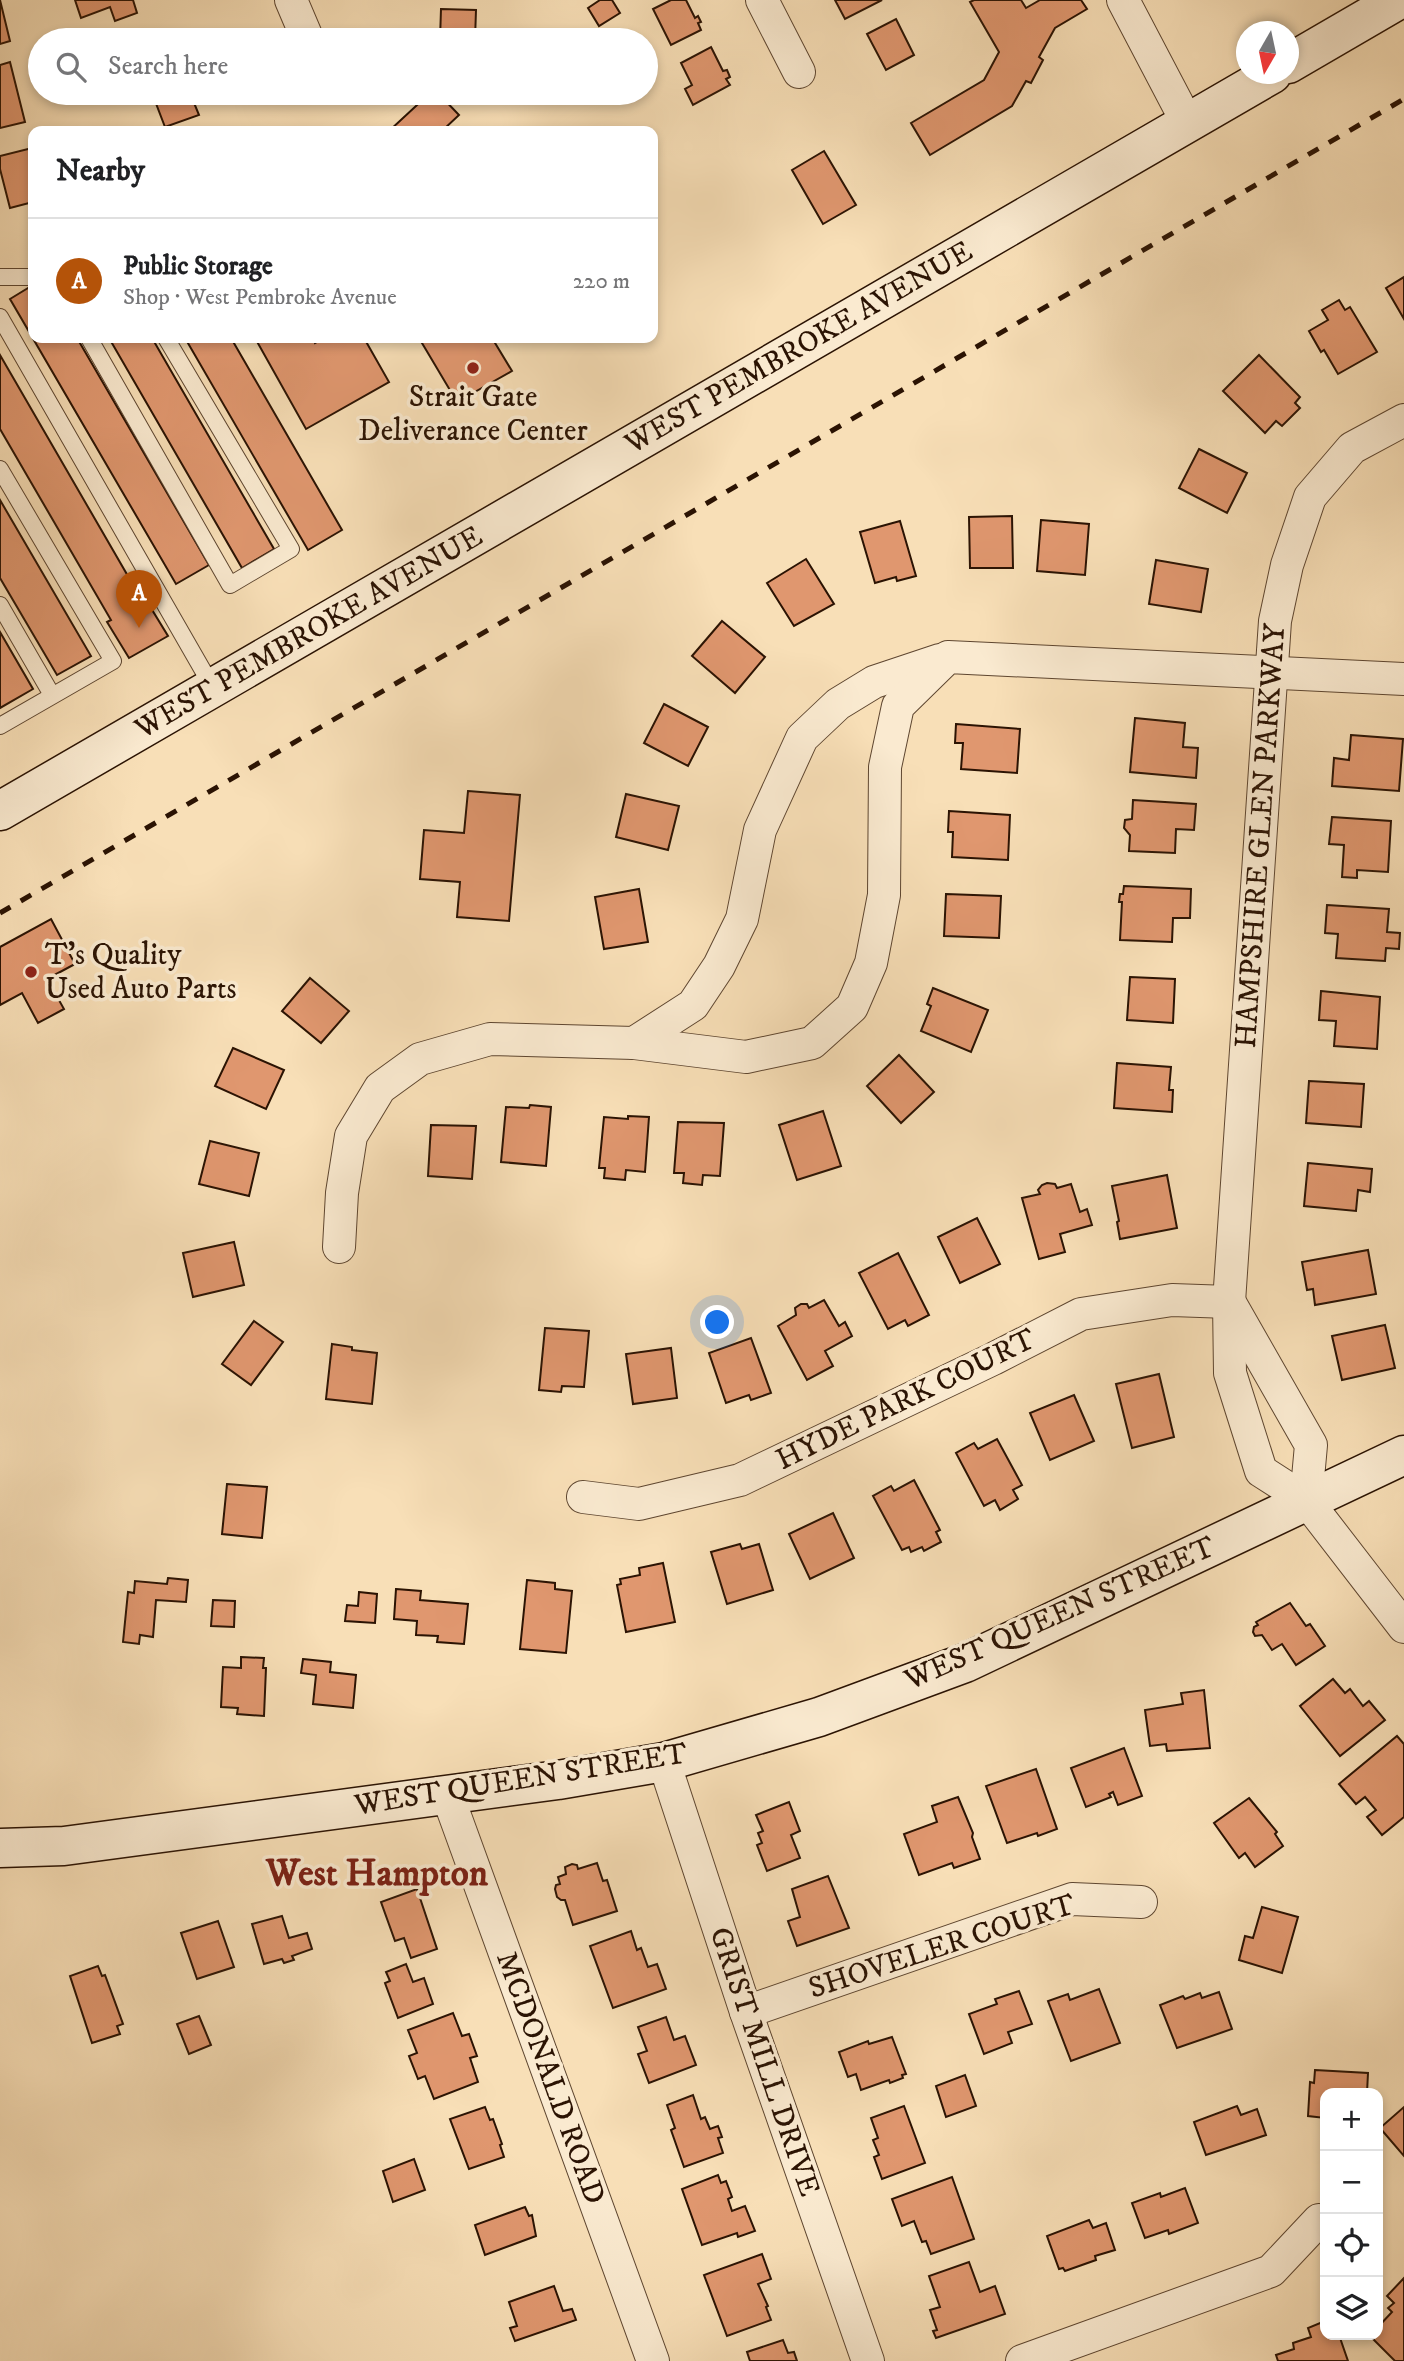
<!DOCTYPE html>
<meta charset="utf-8">
<style>
body{margin:0;font-family:"IM FELL DW Pica",serif;background:#f2f2f2;color:#202124}
.controls{position:absolute;right:21px;bottom:21px;display:grid;overflow:hidden;border-radius:14px;box-shadow:0 4px 10px #0003}
.controls button{width:63px;height:63px;display:grid;place-items:center;padding:0;border:0;border-bottom:2px solid #e0e0e0;background:#fff;color:#202124;font:35px sans-serif}
.compass{position:absolute;left:1236px;top:21px;width:63px;height:63px;border-radius:50%;background:#fff;box-shadow:0 4px 10px #0003;rotate:189deg}
.you{position:absolute;left:718px;top:1323px;width:24px;height:24px;margin:-18px;border:5px solid #fff;border-radius:50%;background:#1a73e8;box-shadow:0 0 0 10px #1a73e833}
.badge{display:grid;place-items:center;width:46px;height:46px;border-radius:50%;background:#b45309;color:#fff;font-size:23px;font-weight:700}
.pin{position:absolute;translate:-50% -58px;filter:drop-shadow(0 2px 4px #0008)}
.pin::after{content:'';position:absolute;top:37px;width:24px;height:21px;background:inherit;clip-path:polygon(0 0,100% 0,50% 100%)}
.list{margin:0;padding:0;list-style:none}
h2{display:flex;justify-content:space-between;align-items:center;height:91px;margin:0;padding:0 28px;font-size:30px}
h2 small{font-size:23px;font-weight:400;color:#757577}
.list li{display:grid;grid-template-columns:46px 1fr auto;gap:21px;align-items:center;box-sizing:border-box;height:126px;padding:0 28px;border-top:2px solid #e0e0e0}
.list b{display:block;font-size:26px;white-space:nowrap}
.list p{margin:0;font-size:23px;white-space:nowrap;color:#757577}
.list em{font-size:23px;font-style:normal;color:#757577}
.icon{flex:none;width:38px;height:38px;fill:none;stroke:currentColor;stroke-width:2;stroke-linecap:round;stroke-linejoin:round}
.map{position:relative;flex:none;width:1404px;height:2361px;overflow:hidden}
.search{position:absolute;background:#fff;box-shadow:0 4px 10px #0003;left:28px;top:28px;width:630px;height:77px;display:flex;align-items:center;gap:18px;box-sizing:border-box;padding:0 24px;border-radius:38px;color:#757577;font-size:26px}
.panel{position:absolute;background:#fff;box-shadow:0 4px 10px #0003;left:28px;top:126px;width:630px;height:217px;border-radius:14px}
.map>svg:first-child{display:block}
.building{fill:#e0976f;stroke:#2b1303;stroke-width:2}
.lines{fill:none;stroke-linecap:round;stroke-linejoin:round}
.lane-casing{stroke:#5e4630;stroke-width:18}
.street-casing{stroke:#5e4630;stroke-width:34}
.secondary-casing{stroke:#2b1303;stroke-width:41}
.lane{stroke:#faead0;stroke-width:16}
.street{stroke:#faead0;stroke-width:32}
.secondary{stroke:#faead0;stroke-width:38}
.rail{stroke:#2b1303;stroke-width:5;stroke-dasharray:12 12;stroke-linecap:butt}
.poi-dot{fill:#8f2418;stroke:#faead0;stroke-width:2.5}
.labels{text-anchor:middle;dominant-baseline:central;stroke-width:7;stroke-linejoin:round;paint-order:stroke}
.street-label{font-size:30px;fill:#2b1303;stroke:#faead0}
.poi-label{font-size:30px;fill:#2b1303;stroke:#faead0}
.district-label{font-size:37px;font-weight:bold;fill:#7a1f14;stroke:#faead0}
</style>
<div class="map">
<svg width="1404" height="2361" viewBox="0 0 1404 2361">
<rect width="100%" height="100%" fill="#f8dfb7"/>
<filter id="stains"><feTurbulence type="fractalNoise" baseFrequency=".00286" numOctaves="4"/><feColorMatrix values="0 0 0 0 .2 0 0 0 0 .09 0 0 0 0 .02 0 0 0 .5 -.17"/></filter>
<radialGradient id="worn" r=".72"><stop offset=".6" stop-color="#630" stop-opacity="0"/><stop offset="1" stop-color="#630" stop-opacity=".3"/></radialGradient>
<g class="building">
<polygon points="0,0 10,41 0,44"/>
<polygon points="75,0 133,0 137,13 115,21 110,7 81,18"/>
<polygon points="600,0 612,0 620,13 599,26 588,8"/>
<polygon points="671,0 686,0 695,18 698,16 701,22 698,23 701,30 671,45 653,9"/>
<polygon points="835,0 882,0 845,19"/>
<polygon points="974,0 1021,0 1026,8 1040,0 1081,0 1087,9 1055,28 1039,57 1043,60 1031,83 1026,81 1012,106 930,155 911,123 984,80 999,52 970,2"/>
<polygon points="441,9 476,10 475,40 440,40"/>
<polygon points="896,19 914,55 886,70 867,34"/>
<polygon points="711,47 723,71 727,70 730,77 726,79 730,85 693,105 685,89 692,85 681,63"/>
<polygon points="10,62 25,122 0,128 0,65"/>
<polygon points="152,93 190,93 199,115 165,127"/>
<polygon points="430,93 438,93 459,115 442,131 389,131"/>
<polygon points="32,148 33,202 10,208 0,169 0,156"/>
<polygon points="824,151 856,205 823,224 792,170"/>
<polygon points="1404,277 1404,319 1386,288"/>
<polygon points="33,285 33,338 77,338 209,565 176,584 10,299"/>
<polygon points="1339,300 1345,310 1350,307 1377,352 1338,374 1324,350 1321,352 1309,331 1328,320 1322,310"/>
<polygon points="109,338 152,338 274,549 242,568"/>
<polygon points="185,338 231,338 342,530 308,550"/>
<polygon points="255,338 313,338 315,343 324,338 364,338 389,382 306,429"/>
<polygon points="419,338 492,338 512,371 457,402"/>
<polygon points="0,355 143,602 146,600 168,636 129,658 107,622 111,620 0,429"/>
<polygon points="1259,355 1300,397 1295,403 1300,408 1282,426 1276,421 1265,433 1223,391"/>
<polygon points="1199,449 1247,473 1227,513 1179,488"/>
<polygon points="0,500 91,656 57,675 0,578"/>
<polygon points="1012,516 1013,568 970,568 969,517"/>
<polygon points="1041,520 1089,524 1085,575 1037,571"/>
<polygon points="900,521 916,576 897,581 896,577 875,583 860,532"/>
<polygon points="806,559 834,604 794,626 767,583"/>
<polygon points="1156,560 1208,569 1201,612 1149,604"/>
<polygon points="722,621 765,657 735,693 692,656"/>
<polygon points="0,632 33,689 0,708"/>
<polygon points="664,704 708,727 688,766 644,743"/>
<polygon points="1135,718 1185,723 1183,747 1198,748 1196,778 1130,772"/>
<polygon points="956,724 1020,729 1017,773 961,769 963,743 955,743"/>
<polygon points="1351,735 1403,739 1399,791 1332,786 1334,758 1349,760"/>
<polygon points="468,791 520,795 509,921 457,917 460,882 420,879 424,830 464,833"/>
<polygon points="626,794 679,806 668,850 616,837"/>
<polygon points="1133,800 1196,804 1194,830 1176,829 1175,853 1129,851 1130,835 1124,828 1125,820 1132,819"/>
<polygon points="949,811 1010,815 1008,860 952,857 953,832 948,832"/>
<polygon points="1332,817 1391,821 1388,872 1357,870 1357,878 1342,877 1344,845 1329,844"/>
<polygon points="1124,886 1191,889 1190,918 1173,918 1172,942 1120,940 1122,902 1119,902 1120,894 1123,894"/>
<polygon points="639,889 648,942 604,949 595,897"/>
<polygon points="946,894 1001,896 999,938 944,936"/>
<polygon points="1327,905 1389,909 1387,932 1400,933 1399,949 1386,948 1385,961 1336,958 1338,934 1325,933"/>
<polygon points="51,919 75,964 47,979 64,1009 38,1023 22,993 0,1005 0,947"/>
<polygon points="1130,977 1175,979 1173,1023 1127,1020"/>
<polygon points="310,978 349,1011 321,1043 282,1011"/>
<polygon points="933,988 988,1010 971,1052 921,1031 931,1006 927,1004"/>
<polygon points="1321,991 1380,997 1377,1049 1334,1046 1336,1021 1319,1020"/>
<polygon points="233,1048 284,1070 266,1109 215,1086"/>
<polygon points="899,1055 934,1092 901,1123 867,1086"/>
<polygon points="1117,1063 1171,1067 1169,1090 1173,1090 1172,1112 1114,1108"/>
<polygon points="1309,1081 1364,1084 1361,1127 1306,1123"/>
<polygon points="530,1105 551,1107 546,1166 501,1162 506,1107 529,1108"/>
<polygon points="823,1111 841,1166 797,1180 779,1125"/>
<polygon points="628,1116 649,1117 645,1172 626,1170 625,1180 604,1178 605,1168 599,1168 604,1117 628,1119"/>
<polygon points="678,1122 724,1123 720,1176 703,1175 702,1185 683,1183 684,1173 674,1173"/>
<polygon points="431,1125 476,1126 472,1179 428,1176"/>
<polygon points="210,1141 259,1153 249,1196 199,1184"/>
<polygon points="1308,1163 1372,1169 1370,1192 1358,1190 1356,1211 1304,1206"/>
<polygon points="1167,1175 1177,1228 1120,1239 1117,1222 1119,1221 1112,1186"/>
<polygon points="1047,1183 1055,1184 1057,1188 1071,1184 1080,1212 1087,1209 1092,1225 1060,1234 1065,1252 1039,1259 1022,1198 1040,1194 1038,1190 1042,1185"/>
<polygon points="977,1218 1000,1264 960,1283 938,1237"/>
<polygon points="234,1242 244,1285 193,1297 183,1253"/>
<polygon points="1368,1250 1376,1294 1315,1305 1313,1289 1307,1290 1302,1262"/>
<polygon points="898,1253 929,1315 908,1326 905,1320 888,1329 859,1273"/>
<polygon points="824,1300 839,1326 845,1322 852,1336 825,1351 833,1366 807,1380 778,1326 796,1315 795,1308 801,1304 807,1304 809,1308"/>
<polygon points="254,1321 283,1342 251,1385 222,1364"/>
<polygon points="1385,1325 1395,1368 1342,1380 1332,1336"/>
<polygon points="545,1328 589,1331 584,1387 562,1386 561,1392 539,1390"/>
<polygon points="751,1338 771,1393 751,1400 749,1395 726,1403 709,1353"/>
<polygon points="332,1344 352,1347 352,1350 377,1353 372,1404 326,1399"/>
<polygon points="671,1348 677,1398 633,1404 626,1354"/>
<polygon points="1159,1374 1174,1437 1132,1448 1116,1384"/>
<polygon points="1074,1395 1094,1441 1050,1460 1030,1413"/>
<polygon points="997,1439 1022,1485 1013,1490 1018,1499 1000,1510 995,1500 984,1506 956,1453 974,1443 978,1449"/>
<polygon points="914,1480 940,1530 936,1532 941,1542 924,1551 922,1547 911,1552 909,1547 902,1550 873,1496 891,1486 894,1491"/>
<polygon points="227,1484 267,1487 262,1538 222,1534"/>
<polygon points="833,1513 854,1558 810,1579 789,1534"/>
<polygon points="740,1544 742,1549 759,1544 773,1590 727,1604 711,1552"/>
<polygon points="663,1563 675,1622 626,1632 617,1585 621,1584 620,1579 640,1575 639,1568"/>
<polygon points="168,1578 188,1580 186,1602 156,1600 153,1637 140,1635 139,1644 123,1642 128,1592 134,1593 135,1581 167,1584"/>
<polygon points="527,1580 555,1583 555,1589 572,1591 566,1653 520,1649"/>
<polygon points="396,1589 421,1591 420,1600 468,1604 464,1644 437,1642 438,1636 416,1635 417,1621 394,1619"/>
<polygon points="359,1592 377,1594 375,1623 345,1621 347,1605 358,1606"/>
<polygon points="213,1600 235,1601 234,1627 211,1626"/>
<polygon points="1290,1603 1306,1626 1310,1624 1325,1646 1296,1665 1282,1644 1272,1650 1262,1635 1255,1636 1253,1632 1254,1627 1258,1625 1256,1622"/>
<polygon points="241,1657 264,1658 263,1668 266,1668 264,1716 237,1714 238,1708 221,1707 223,1667 241,1668"/>
<polygon points="303,1659 331,1662 330,1672 356,1675 353,1708 313,1704 316,1675 301,1673"/>
<polygon points="1333,1679 1345,1693 1350,1689 1363,1706 1369,1701 1385,1720 1340,1756 1300,1706"/>
<polygon points="1204,1690 1210,1748 1167,1751 1166,1744 1150,1746 1145,1710 1183,1704 1181,1693"/>
<polygon points="1397,1736 1404,1744 1404,1817 1382,1835 1367,1817 1376,1810 1365,1797 1356,1804 1339,1784"/>
<polygon points="1124,1748 1142,1796 1118,1805 1113,1792 1109,1794 1111,1797 1086,1807 1071,1768"/>
<polygon points="1036,1769 1057,1829 1038,1836 1037,1833 1007,1843 986,1786"/>
<polygon points="958,1797 973,1833 972,1837 980,1859 954,1868 952,1863 919,1875 904,1834 937,1822 932,1806"/>
<polygon points="1249,1798 1277,1832 1275,1834 1283,1846 1255,1867 1245,1853 1239,1858 1214,1823"/>
<polygon points="789,1802 800,1831 791,1835 800,1858 767,1871 757,1845 762,1843 758,1833 763,1831 756,1815"/>
<polygon points="597,1863 603,1881 607,1880 617,1911 573,1925 565,1900 561,1900 557,1897 555,1889 556,1885 560,1884 558,1877 566,1874 565,1867 572,1864 577,1865 578,1869"/>
<polygon points="828,1876 849,1928 797,1946 788,1921 800,1917 792,1889"/>
<polygon points="417,1889 437,1949 411,1958 404,1938 395,1941 381,1902"/>
<polygon points="1262,1907 1298,1917 1282,1973 1239,1960 1245,1936 1253,1938"/>
<polygon points="282,1916 289,1938 307,1933 312,1949 292,1956 294,1960 284,1963 282,1959 264,1964 252,1924"/>
<polygon points="218,1921 234,1967 197,1979 181,1933"/>
<polygon points="631,1931 637,1950 641,1948 648,1967 657,1964 666,1989 613,2008 590,1946"/>
<polygon points="406,1964 413,1982 424,1978 433,2004 398,2018 385,1983 390,1981 386,1972"/>
<polygon points="98,1966 102,1976 105,1975 123,2024 117,2026 120,2034 92,2043 70,1976"/>
<polygon points="1099,1989 1120,2043 1071,2061 1048,2001 1068,1994 1070,2000"/>
<polygon points="1019,1991 1032,2024 1008,2032 1012,2043 984,2054 969,2014 997,2004 995,1999"/>
<polygon points="1219,1992 1232,2029 1177,2048 1160,2005 1183,1996 1185,1999 1200,1993 1202,1998"/>
<polygon points="453,2013 462,2036 469,2034 477,2056 470,2058 478,2082 434,2099 425,2076 418,2079 409,2056 417,2053 408,2030"/>
<polygon points="199,2016 211,2045 189,2054 177,2024"/>
<polygon points="666,2017 674,2040 685,2036 696,2065 649,2083 638,2054 647,2051 638,2027"/>
<polygon points="892,2037 906,2074 902,2075 903,2078 890,2083 889,2080 861,2090 856,2074 848,2077 839,2052 868,2041 869,2044"/>
<polygon points="1315,2070 1368,2073 1367,2093 1325,2093 1325,2118 1308,2116 1310,2082 1314,2083"/>
<polygon points="965,2075 976,2106 946,2117 936,2086"/>
<polygon points="693,2095 701,2119 705,2117 710,2129 718,2126 722,2137 718,2138 723,2153 684,2167 671,2130 675,2128 667,2105"/>
<polygon points="904,2106 925,2163 882,2179 874,2157 879,2155 873,2140 878,2138 871,2118"/>
<polygon points="1237,2106 1241,2115 1257,2109 1266,2135 1206,2155 1194,2122"/>
<polygon points="485,2107 490,2120 493,2119 502,2144 500,2145 504,2157 469,2169 450,2119"/>
<polygon points="1404,2107 1404,2156 1380,2128"/>
<polygon points="414,2159 425,2190 393,2202 383,2171"/>
<polygon points="718,2175 721,2183 726,2181 732,2197 728,2199 732,2211 745,2206 755,2231 738,2237 737,2233 702,2245 682,2189"/>
<polygon points="952,2177 974,2239 931,2254 926,2241 922,2242 914,2221 902,2226 892,2199"/>
<polygon points="1185,2188 1198,2223 1169,2234 1168,2230 1145,2238 1132,2203 1160,2193 1161,2197"/>
<polygon points="525,2207 529,2216 532,2215 536,2236 485,2255 475,2225"/>
<polygon points="1089,2220 1093,2228 1106,2223 1115,2250 1095,2256 1096,2260 1065,2271 1063,2268 1059,2269 1047,2236"/>
<polygon points="762,2254 771,2279 758,2284 768,2306 766,2307 771,2320 727,2336 704,2275"/>
<polygon points="969,2262 980,2292 995,2286 1005,2314 936,2338 933,2331 937,2330 930,2310 940,2307 929,2276"/>
<polygon points="1404,2278 1404,2361 1395,2361 1369,2335 1378,2335 1378,2327 1392,2312 1388,2308 1394,2303 1387,2296"/>
<polygon points="554,2286 563,2311 572,2309 576,2320 515,2341 510,2328 517,2326 509,2302"/>
<polygon points="1325,2321 1325,2335 1339,2335 1348,2361 1278,2361 1276,2355 1294,2349 1293,2343 1311,2337 1308,2328"/>
<polygon points="783,2340 788,2353 794,2352 797,2361 750,2361 747,2352"/>
</g>
<g class="lines">
<defs>
<g id="lane">
<polyline points="0,277 33,277"/>
<polyline points="0,317 213,688"/>
<polyline points="89,338 230,585 291,549 166,338"/>
<polyline points="0,469 113,661 0,726"/>
<polyline points="0,605 52,695"/>
</g>
<g id="street">
<polyline points="291,0 308,40"/>
<polyline points="762,0 799,72"/>
<polyline points="1123,0 1187,122"/>
<polyline points="1404,420 1352,448 1310,497 1287,565 1275,621 1229,1302 1230,1373 1261,1471 1306,1500 1404,1627"/>
<polyline points="634,1043 693,1005 719,966 742,919 760,830 802,738 838,704 874,682 940,660"/>
<polyline points="339,1247 342,1193 351,1136 380,1088 420,1059 490,1039 634,1043 746,1057 812,1043 852,1007 871,963 884,895 885,767 898,706 948,657 1404,679"/>
<polyline points="1230,1303 1311,1445 1306,1500"/>
<polyline points="583,1497 639,1504 740,1480 993,1359 1081,1314 1172,1300 1229,1302"/>
<polyline points="664,1762 746,2012 868,2361"/>
<polyline points="447,1794 653,2361"/>
<polyline points="746,2012 1072,1899 1141,1902"/>
<polyline points="1022,2361 1271,2271 1319,2220"/>
</g>
<g id="secondary">
<polyline points="1288,64 1398,0"/>
<polyline points="0,811 1272,74"/>
<polyline points="0,1848 64,1846 558,1780 664,1762 819,1717 965,1663 1404,1455"/>
</g>
</defs>
<use href="#lane" class="lane-casing"/>
<use href="#street" class="street-casing"/>
<use href="#secondary" class="secondary-casing"/>
<use href="#lane" class="lane"/>
<use href="#street" class="street"/>
<use href="#secondary" class="secondary"/>
<polyline class="rail" points="0,913 1404,99"/>
</g>
<g class="poi-dot">
<circle cx="473" cy="368" r="7"/>
<circle cx="31" cy="972" r="7"/>
</g>
<g class="labels">
<g class="street-label">
<text transform="translate(799 348) rotate(-30)">WEST PEMBROKE AVENUE</text>
<text transform="translate(309 633) rotate(-30)">WEST PEMBROKE AVENUE</text>
<text transform="translate(1261 836) rotate(-86)">HAMPSHIRE GLEN PARKWAY</text>
<text transform="translate(906 1400) rotate(-26)">HYDE PARK COURT</text>
<text transform="translate(1060 1614) rotate(-24)">WEST QUEEN STREET</text>
<text transform="translate(521 1780) rotate(-9)">WEST QUEEN STREET</text>
<text transform="translate(942 1947) rotate(-18)">SHOVELER COURT</text>
<text transform="translate(764 2062) rotate(71)">GRIST MILL DRIVE</text>
<text transform="translate(550 2078) rotate(70)">MCDONALD ROAD</text>
</g>
<g class="poi-label">
<text x="473" y="397">Strait Gate<tspan x="473" dy="34">Deliverance Center</tspan></text>
<text x="45" y="955" text-anchor="start">T's Quality<tspan x="45" dy="34">Used Auto Parts</tspan></text>
</g>
<g class="district-label">
<text x="377" y="1874">West Hampton</text>
</g>
</g>
<rect width="100%" height="100%" filter="url(#stains)"/>
<rect width="100%" height="100%" fill="url(#worn)"/>
</svg>
<div class="controls">
<button>+</button>
<button>−</button>
<button><svg class="icon" aria-label="locate" viewBox="0 0 24 24"><circle cx="12" cy="12" r="6"/><path d="M12 2v4M12 18v4M2 12h4M18 12h4"/></svg></button>
<button><svg class="icon" aria-label="layers" viewBox="0 0 24 24"><path d="M12 4l9 5-9 5-9-5zM3 14l9 5 9-5"/></svg></button>
</div>
<svg class="compass" viewBox="-18 -18 36 36"><path d="M0-13l5 13h-10z" fill="#e53935"/><path d="M0 13l5-13h-10z" fill="#757577"/></svg>
<div class="you"></div>
<div class="pin badge" style="left:139px;top:628px">A</div>
<div class="search"><svg class="icon" aria-label="search" viewBox="0 0 24 24"><circle cx="10" cy="10" r="6"/><path d="M15 15l6 6"/></svg>Search here</div>
<section class="panel">
<h2>Nearby<small></small></h2>
<ul class="list">
<li><span class="badge">A</span><div><b>Public Storage</b><p>Shop · West Pembroke Avenue</p></div><em>220 m</em></li>
</ul>
</section>
</div>
